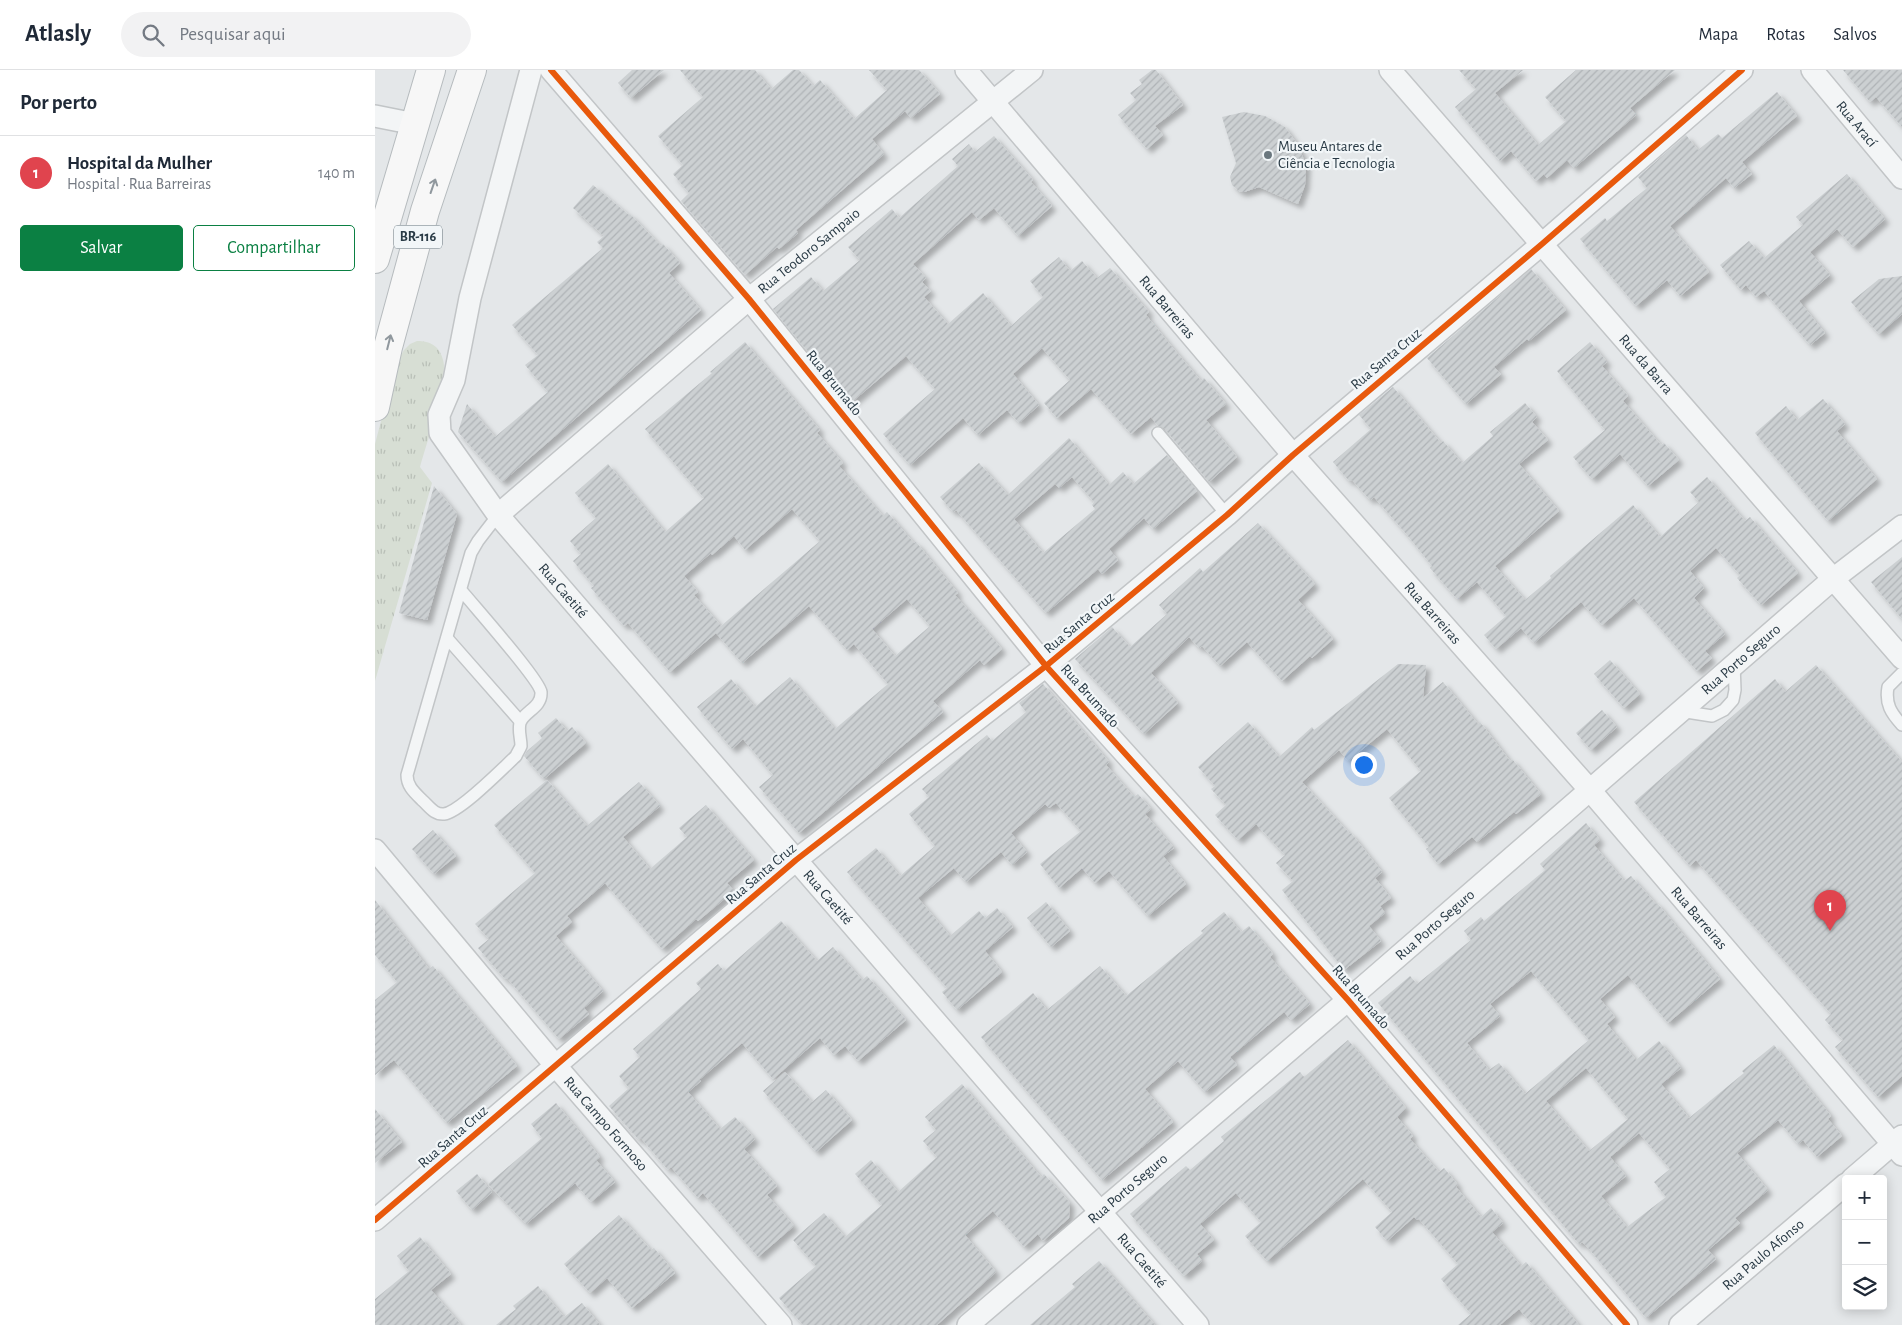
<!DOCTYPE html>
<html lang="pt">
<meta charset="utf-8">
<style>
body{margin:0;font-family:"Alegreya Sans",sans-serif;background:#f2f2f3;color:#1f2937}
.controls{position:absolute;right:15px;bottom:15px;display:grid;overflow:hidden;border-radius:5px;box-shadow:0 2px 12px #0003}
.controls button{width:45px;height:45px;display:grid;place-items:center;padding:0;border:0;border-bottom:1px solid #e0e1e3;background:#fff;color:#1f2937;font:25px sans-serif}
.you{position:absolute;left:988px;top:694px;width:18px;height:18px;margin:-12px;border:4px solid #fff;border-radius:50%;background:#1a73e8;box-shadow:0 0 0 8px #1a73e833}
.badge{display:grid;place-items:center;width:32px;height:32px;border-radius:50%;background:#0b8043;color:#fff;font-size:16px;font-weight:700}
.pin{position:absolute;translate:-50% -41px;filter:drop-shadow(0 1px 2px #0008)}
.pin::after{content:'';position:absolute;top:26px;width:18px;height:15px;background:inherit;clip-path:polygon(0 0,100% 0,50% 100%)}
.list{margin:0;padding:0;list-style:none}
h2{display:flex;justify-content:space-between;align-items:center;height:65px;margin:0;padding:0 20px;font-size:21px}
h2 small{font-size:16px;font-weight:400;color:#747a83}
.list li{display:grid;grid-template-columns:32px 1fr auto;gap:15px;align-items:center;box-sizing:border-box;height:75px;padding:0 20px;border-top:1px solid #e0e1e3}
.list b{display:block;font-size:19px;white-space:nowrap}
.list p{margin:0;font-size:16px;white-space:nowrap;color:#747a83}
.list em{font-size:16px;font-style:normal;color:#747a83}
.actions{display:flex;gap:10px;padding:15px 20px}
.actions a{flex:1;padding:11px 0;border:1px solid #0b8043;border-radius:5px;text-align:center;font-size:18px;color:#0b8043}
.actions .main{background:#0b8043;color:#fff}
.icon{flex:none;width:28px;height:28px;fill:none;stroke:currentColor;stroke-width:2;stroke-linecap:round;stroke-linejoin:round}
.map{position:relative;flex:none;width:1527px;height:1255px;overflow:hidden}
header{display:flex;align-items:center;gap:30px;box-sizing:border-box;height:70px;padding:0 25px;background:#fff;border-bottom:1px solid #e0e1e3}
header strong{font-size:24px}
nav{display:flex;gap:28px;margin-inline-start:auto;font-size:18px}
.search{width:350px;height:45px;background:#f2f2f3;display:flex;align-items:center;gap:12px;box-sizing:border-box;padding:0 18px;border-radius:28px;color:#747a83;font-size:19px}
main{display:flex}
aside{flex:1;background:#fff}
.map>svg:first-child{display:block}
.grass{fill:url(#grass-tufts)}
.building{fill:url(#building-hatch);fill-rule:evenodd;filter:url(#shadow)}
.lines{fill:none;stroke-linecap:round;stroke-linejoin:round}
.lane-casing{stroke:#c2c5c7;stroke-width:14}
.street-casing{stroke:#c2c5c7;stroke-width:24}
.highway-casing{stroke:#b6bbbe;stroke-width:30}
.lane{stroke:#f3f5f6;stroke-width:11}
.street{stroke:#f3f5f6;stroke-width:21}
.highway{stroke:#f7f7f7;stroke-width:28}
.cycleway-casing{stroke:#f2f6f8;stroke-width:9}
.cycleway{stroke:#e8590c;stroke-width:6}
.oneway{stroke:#90989e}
.poi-dot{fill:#6a777e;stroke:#f2f6f8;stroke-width:2}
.labels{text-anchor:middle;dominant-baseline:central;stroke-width:4.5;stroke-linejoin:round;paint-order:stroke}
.shield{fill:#f2f6f8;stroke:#65727b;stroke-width:1}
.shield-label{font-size:14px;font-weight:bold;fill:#293a45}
.street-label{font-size:15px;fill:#293a45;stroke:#f2f6f8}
.poi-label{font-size:15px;fill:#293a45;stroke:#f2f6f8;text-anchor:start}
</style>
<header>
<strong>Atlasly</strong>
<div class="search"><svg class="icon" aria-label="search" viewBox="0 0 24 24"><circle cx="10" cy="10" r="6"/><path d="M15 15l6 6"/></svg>Pesquisar aqui</div>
<nav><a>Mapa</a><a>Rotas</a><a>Salvos</a></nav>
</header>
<main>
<aside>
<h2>Por perto<small></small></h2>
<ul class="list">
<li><span class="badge" style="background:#e0444e">1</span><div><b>Hospital da Mulher</b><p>Hospital · Rua Barreiras</p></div><em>140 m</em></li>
</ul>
<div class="actions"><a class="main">Salvar</a><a>Compartilhar</a></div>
</aside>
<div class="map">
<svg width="1527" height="1255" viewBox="0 0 1527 1255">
<defs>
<pattern id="grass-tufts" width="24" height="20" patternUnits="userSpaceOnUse" patternTransform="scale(1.25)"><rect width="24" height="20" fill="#d7ded4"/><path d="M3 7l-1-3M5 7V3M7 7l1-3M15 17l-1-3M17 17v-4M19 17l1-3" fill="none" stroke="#b9bfb7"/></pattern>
<pattern id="building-hatch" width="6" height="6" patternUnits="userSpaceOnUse" patternTransform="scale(1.25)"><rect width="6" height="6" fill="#ccd0d2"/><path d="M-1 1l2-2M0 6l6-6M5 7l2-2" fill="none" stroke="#afb3b6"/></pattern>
<filter id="shadow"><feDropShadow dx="4.5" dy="4.5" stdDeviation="2.5" flood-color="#0004"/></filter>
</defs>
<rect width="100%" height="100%" fill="#e4e7e9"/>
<path class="grass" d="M42 271C55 271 65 276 68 290 74 308 51 375 45 397L57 413 0 611V374L21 294 29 280 35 274Z"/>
<g class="building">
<polygon points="257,0 289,0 256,28 243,13"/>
<polygon points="305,0 380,0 396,19 418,0 424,0 438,16 445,10 479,49 512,20 494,0 544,0 565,24 536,48 530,41 497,69 509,84 421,160 423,163 404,179 402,177 370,205 306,131 314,123 298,104 308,95 283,66 328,27"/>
<polygon points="777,0 781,0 808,35 780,56 788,65 772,79 743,45 761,30 755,23 767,14 764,10"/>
<polygon points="1084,0 1148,0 1120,23 1163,75 1191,51 1170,27 1201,0 1300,0 1255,38 1261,45 1199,98 1192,90 1172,108 1169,104 1161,111 1136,81 1125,91 1080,37 1101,19"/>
<polygon points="1468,0 1527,0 1527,57 1501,27 1495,32"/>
<polygon points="1402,22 1422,46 1367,92 1377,104 1359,118 1351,108 1295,156 1334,202 1305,226 1292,210 1261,236 1205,169 1230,148 1232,151 1272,118 1263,107 1311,65 1323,80 1343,64 1347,68"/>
<polygon points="869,42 890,46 910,57 923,75 931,95 930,115 923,134 884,117 869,122 864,121 857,115 855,107 861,93 847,47"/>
<polygon points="619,66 658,110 656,112 677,136 643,166 619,138 604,150 597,142 538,194 551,208 547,212 556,221 549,227 573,254 608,223 636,256 668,227 655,211 684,187 695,201 707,191 722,208 735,198 774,242 771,245 797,277 826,311 829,308 851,334 831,350 862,387 834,412 789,358 783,356 776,347 756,364 716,319 682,348 669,333 695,310 667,278 638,304 664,335 644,353 632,340 603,365 588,348 535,395 508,364 560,319 531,286 478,331 434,280 433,281 428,276 398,239 436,207 448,221 485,190 473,177 517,139 524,148 583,96 577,89 594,74 600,82"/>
<polygon points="1472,104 1510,149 1478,177 1462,159 1435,182 1455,205 1424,231 1450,263 1435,275 1389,221 1381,227 1371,215 1366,220 1345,195 1374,171 1389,188 1428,155 1421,147"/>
<polygon points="218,115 254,145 255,144 286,176 288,174 305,193 294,203 326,240 127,412 83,362 92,334 120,367 173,322 150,295 163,285 137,255 228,178 222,172 229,166 198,138"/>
<polygon points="1156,199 1191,240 1154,271 1152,269 1119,297 1126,304 1091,334 1052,288"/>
<polygon points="1527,206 1527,244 1504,264 1476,232 1504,209"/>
<path d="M370 272 445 360 442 363 468 393 464 396 508 446 512 442 539 473 541 472 583 523 580 525 627 579 609 595 605 590 558 631 568 642 424 763 384 717 398 705 368 669 357 679 322 637 356 609 380 637 415 607 460 659 513 614 479 574 472 580 434 536 367 593 341 563 295 602 253 553 249 556 216 518 219 516 198 491 206 484 195 471 221 448 200 423 233 394 290 462 329 428 270 359 337 303 335 302ZM417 439 445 471 346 556 319 525 323 522 309 506 336 483 337 485 359 466 370 480ZM532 529 555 556 520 586 497 559Z"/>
<polygon points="1215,272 1232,292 1227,296 1253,326 1248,331 1286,375 1289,373 1304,390 1273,416 1245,384 1217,409 1198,387 1230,360 1182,301"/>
<polygon points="1018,317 1066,373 1068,371 1087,393 1118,366 1115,362 1150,333 1162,347 1157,352 1173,370 1144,394 1184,441 1120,496 1150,530 1176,508 1175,506 1258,435 1285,467 1324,432 1315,422 1332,407 1370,451 1375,447 1423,503 1386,535 1362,508 1365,505 1341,478 1315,501 1329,518 1319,528 1350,564 1330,581 1337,588 1322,601 1259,528 1227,555 1206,532 1159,573 1146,558 1121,579 1109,565 1131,546 1102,512 1082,529 1055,498 1057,496 1033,466 999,427 995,430 977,410 974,411 958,392 996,359 984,345"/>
<polygon points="1448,329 1470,354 1462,361 1502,409 1453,451 1380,363 1411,336 1422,350"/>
<path d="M694 368 734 415 748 402 758 414 792 385 822 421 778 459 769 448 734 479 743 490 727 504 723 499 671 543 581 440 578 442 565 427 604 393 633 425ZM697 407 719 432 717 435 720 439 668 483 639 449 680 414 684 418Z"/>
<polygon points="59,416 82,444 52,550 24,543"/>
<polygon points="883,453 940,514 923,530 958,569 937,588 935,586 907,611 872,572 845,596 827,576 824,578 814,567 776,603 803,633 769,664 700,589 737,557 755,577 792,544 784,535 825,498 828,502"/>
<polygon points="1527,487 1527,549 1496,512"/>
<polygon points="1235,590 1265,624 1249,638 1219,604"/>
<polygon points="1023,594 1051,595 1048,628 1068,612 1103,654 1105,652 1135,691 1137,689 1166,724 1141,744 1139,742 1102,772 1097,767 1063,794 1051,779 1054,777 1014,728 1046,701 1012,659 973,691 964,680 927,712 975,764 976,763 1007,802 1000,808 1016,828 1005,836 1010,843 994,856 1006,871 969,900 907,820 918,811 901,793 910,785 881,754 863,770 840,745 851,735 836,719 840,716 823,697 873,652 904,687 937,657 939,660"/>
<polygon points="1441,595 1527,692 1527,1006 1503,1027 1460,977 1468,970 1450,950 1456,944 1321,790 1315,796 1259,732 1400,609 1410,622"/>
<polygon points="668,614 734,692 731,695 759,727 763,724 776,739 770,744 799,778 788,786 811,814 773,846 734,801 720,813 707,798 684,818 665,794 706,761 681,733 674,738 670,734 636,763 652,782 637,795 626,782 591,812 579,798 543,828 575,866 604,841 610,848 622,838 638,857 610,881 627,902 582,940 567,922 572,918 472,802 501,778 525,806 560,776 534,744 554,727 547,719 612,665 617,671 651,642 644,633"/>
<polygon points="1227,640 1242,657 1216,680 1201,663"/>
<polygon points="181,648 192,661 197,657 211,673 169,709 149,686 152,681 167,668 163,663"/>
<polygon points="172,710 212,756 264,712 285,736 248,767 275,799 312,767 304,758 331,735 379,790 352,813 359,821 323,851 321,849 287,879 230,813 192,846 197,852 181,866 228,921 209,938 214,944 184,969 132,908 130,909 103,878 114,869 100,854 160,803 119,755"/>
<path d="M1211 753 1225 770 1219 775 1249 811 1256 806 1281 834 1282 833 1345 909 1293 953 1253 905 1225 929 1240 947 1232 954 1261 990 1284 971 1306 998 1286 1014 1314 1048 1369 1003 1367 1001 1399 975 1456 1046 1453 1049 1467 1066 1442 1087 1428 1070 1423 1074 1403 1050 1362 1083 1393 1120 1360 1148 1365 1153 1333 1180 1341 1189 1271 1248 1215 1180 1207 1172 1204 1174 1003 933 1035 906 1042 914 1096 870 1089 861 1106 847 1109 851 1170 800 1165 794ZM1156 901 1214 970 1150 1024 1124 993 1114 1000 1092 973 1125 946 1115 934ZM1211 998 1253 1049 1214 1081 1171 1031ZM1264 1063 1295 1099 1279 1112 1291 1127 1252 1157 1226 1126 1251 1106 1235 1087Z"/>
<polygon points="58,760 81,786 59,804 37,779"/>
<polygon points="0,830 54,899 58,896 142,996 72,1053 19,990 0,1005 0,930 22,912 0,885"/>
<polygon points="671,832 695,861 676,877 652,848"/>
<polygon points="849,842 866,862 874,856 898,884 895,887 935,934 916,950 909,942 855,987 862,995 830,1022 803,991 770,1019 798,1052 727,1110 606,967 658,923 672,940 725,896 751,926 828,863 826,861"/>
<polygon points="406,851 442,891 458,877 487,910 492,906 531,950 483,991 470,976 459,985 445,968 398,1009 367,973 324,1010 326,1011 313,1022 345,1059 360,1047 380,1069 369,1079 402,1116 392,1125 419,1156 383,1187 328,1123 323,1128 296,1097 293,1100 266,1068 264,1070 234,1036 254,1018 244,1006 265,987 258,979 326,919 321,913 343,894 349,901"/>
<polygon points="973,970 1031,1038 1022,1047 1038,1066 1035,1069 1064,1102 1069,1098 1083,1115 1081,1117 1106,1147 1116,1138 1128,1153 1117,1162 1146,1196 1151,1192 1204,1255 1158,1255 1144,1239 1125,1255 1083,1255 1096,1244 1066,1209 1083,1194 1044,1149 1042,1150 1039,1147 1012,1171 1000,1157 1017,1142 988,1109 892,1191 870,1166 886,1152 861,1123 825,1154 839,1170 822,1184 827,1191 809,1206 755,1144 811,1096 815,1100 849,1071 846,1067 925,1002 929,1007"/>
<polygon points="410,1002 437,1032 451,1020 477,1050 441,1082 388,1021"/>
<polygon points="587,1014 666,1107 669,1104 695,1133 694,1148 668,1171 663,1164 649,1177 618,1141 590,1165 621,1202 562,1255 428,1255 404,1228 441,1196 418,1170 449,1143 470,1167 507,1135 480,1104 496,1090 523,1122 562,1087 548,1071 561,1060 550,1047"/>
<polygon points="181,1033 225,1087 221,1090 240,1112 216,1132 200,1113 151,1154 113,1114 167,1068 156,1054"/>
<polygon points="0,1039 27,1072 0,1093"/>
<polygon points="102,1104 117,1122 97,1140 81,1121"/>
<polygon points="244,1145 276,1180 279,1178 300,1203 257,1238 232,1208 215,1223 189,1194"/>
<polygon points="45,1167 76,1204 56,1220 86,1255 0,1255 0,1229 34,1201 22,1186"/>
<polygon points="724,1191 780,1255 655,1255 700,1217 697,1214"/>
<polygon points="163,1216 189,1247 207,1233 225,1255 121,1255 141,1239 138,1236"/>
</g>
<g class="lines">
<defs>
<g id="lane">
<polyline points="783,363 852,445"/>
<path d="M86 520C98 535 164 609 166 622 167 638 149 641 145 653 143 661 146 668 146 676 145 679 142 683 141 686 127 699 85 742 69 744 59 745 54 736 47 730 39 722 32 716 32 705L96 483 103 471 123 445"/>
<polyline points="72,568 145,651"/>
<path d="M1527 603 1513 617C1510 634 1516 643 1527 655"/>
<polyline points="1305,641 1337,646 1349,640 1358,630 1360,620 1359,594"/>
</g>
<g id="street">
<path id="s1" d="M156 0 95 228 79 310 64 345 65 363 123 445 823 1255"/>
<polyline points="176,0 374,229 671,596 973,930 1252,1255"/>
<path id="s2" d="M591 0 918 385 1214 719 1527 1085"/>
<path id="s3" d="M1015 0 1527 588"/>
<path id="s4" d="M1437 0 1527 108"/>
<polyline points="0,46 40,54"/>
<path id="s5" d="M123 445 374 229 657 0"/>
<path id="s6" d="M0 780 180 995 406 1255"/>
<polyline points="1477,1109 1527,1066"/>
<polyline points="0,1150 421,790 671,596 852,445 918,385 1167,174 1367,0"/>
<path id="s7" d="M593 1255 973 930 1458 509 1527 456"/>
<path id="s8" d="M1305 1255 1471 1114"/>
</g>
<g id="highway">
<polyline points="0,189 56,0"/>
<polyline points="0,337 13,277 50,141 97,0"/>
</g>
</defs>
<use href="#lane" class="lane-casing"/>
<use href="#street" class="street-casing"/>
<use href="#highway" class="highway-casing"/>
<use href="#lane" class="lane"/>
<use href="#street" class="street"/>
<use href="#highway" class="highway"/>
<defs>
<g id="cycleway">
<polyline points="176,0 374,229 671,596 973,930 1252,1255"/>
<polyline points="0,1150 421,790 671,596 852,445 918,385 1167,174 1367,0"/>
</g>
</defs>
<use href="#cycleway" class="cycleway-casing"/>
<use href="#cycleway" class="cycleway"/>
</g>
<defs><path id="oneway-shaft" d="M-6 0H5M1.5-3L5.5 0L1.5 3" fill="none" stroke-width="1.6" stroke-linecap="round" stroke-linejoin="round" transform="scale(1.25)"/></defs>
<g class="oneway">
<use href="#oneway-shaft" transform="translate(58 116) rotate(-71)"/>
<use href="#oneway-shaft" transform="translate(14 272) rotate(-76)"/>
</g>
<circle class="poi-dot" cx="893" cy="85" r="5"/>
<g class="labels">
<rect class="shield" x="19" y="155.5" width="48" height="23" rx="4"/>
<g class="shield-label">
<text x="43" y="167">BR-116</text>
</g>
<g class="street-label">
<text stroke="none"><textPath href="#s4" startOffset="70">Rua Arací</textPath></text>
<text stroke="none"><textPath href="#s5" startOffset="408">Rua Teodoro Sampaio</textPath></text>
<text stroke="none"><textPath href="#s2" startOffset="311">Rua Barreiras</textPath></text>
<text transform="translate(1011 289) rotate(-40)">Rua Santa Cruz</text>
<text stroke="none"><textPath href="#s3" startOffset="390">Rua da Barra</textPath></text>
<text transform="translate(459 313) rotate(51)">Rua Brumado</text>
<text stroke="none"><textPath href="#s1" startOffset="576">Rua Caetité</textPath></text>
<text stroke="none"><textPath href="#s2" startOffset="716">Rua Barreiras</textPath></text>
<text transform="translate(704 553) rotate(-40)">Rua Santa Cruz</text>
<text stroke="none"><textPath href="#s7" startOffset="1020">Rua Porto Seguro</textPath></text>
<text transform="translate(715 626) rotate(48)">Rua Brumado</text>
<text transform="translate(386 804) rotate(-40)">Rua Santa Cruz</text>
<text stroke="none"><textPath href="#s1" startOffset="981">Rua Caetité</textPath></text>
<text stroke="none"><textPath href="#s2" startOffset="1121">Rua Barreiras</textPath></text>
<text stroke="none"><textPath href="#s7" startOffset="615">Rua Porto Seguro</textPath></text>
<text transform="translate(986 927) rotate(49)">Rua Brumado</text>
<text stroke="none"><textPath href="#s6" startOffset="358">Rua Campo Formoso</textPath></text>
<text transform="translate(78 1067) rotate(-41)">Rua Santa Cruz</text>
<text stroke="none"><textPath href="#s7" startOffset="210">Rua Porto Seguro</textPath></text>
<text stroke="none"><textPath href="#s8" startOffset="109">Rua Paulo Afonso</textPath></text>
<text stroke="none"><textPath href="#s1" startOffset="1461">Rua Caetité</textPath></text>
</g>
<g class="poi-label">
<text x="903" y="76">Museu Antares de<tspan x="903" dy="17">Ciência e Tecnologia</tspan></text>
</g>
</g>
</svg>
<div class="controls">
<button>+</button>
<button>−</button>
<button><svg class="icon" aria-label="layers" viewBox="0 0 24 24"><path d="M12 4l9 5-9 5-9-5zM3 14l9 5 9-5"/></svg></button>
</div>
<div class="you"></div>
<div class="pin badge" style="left:1455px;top:861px;background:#e0444e">1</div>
</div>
</main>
